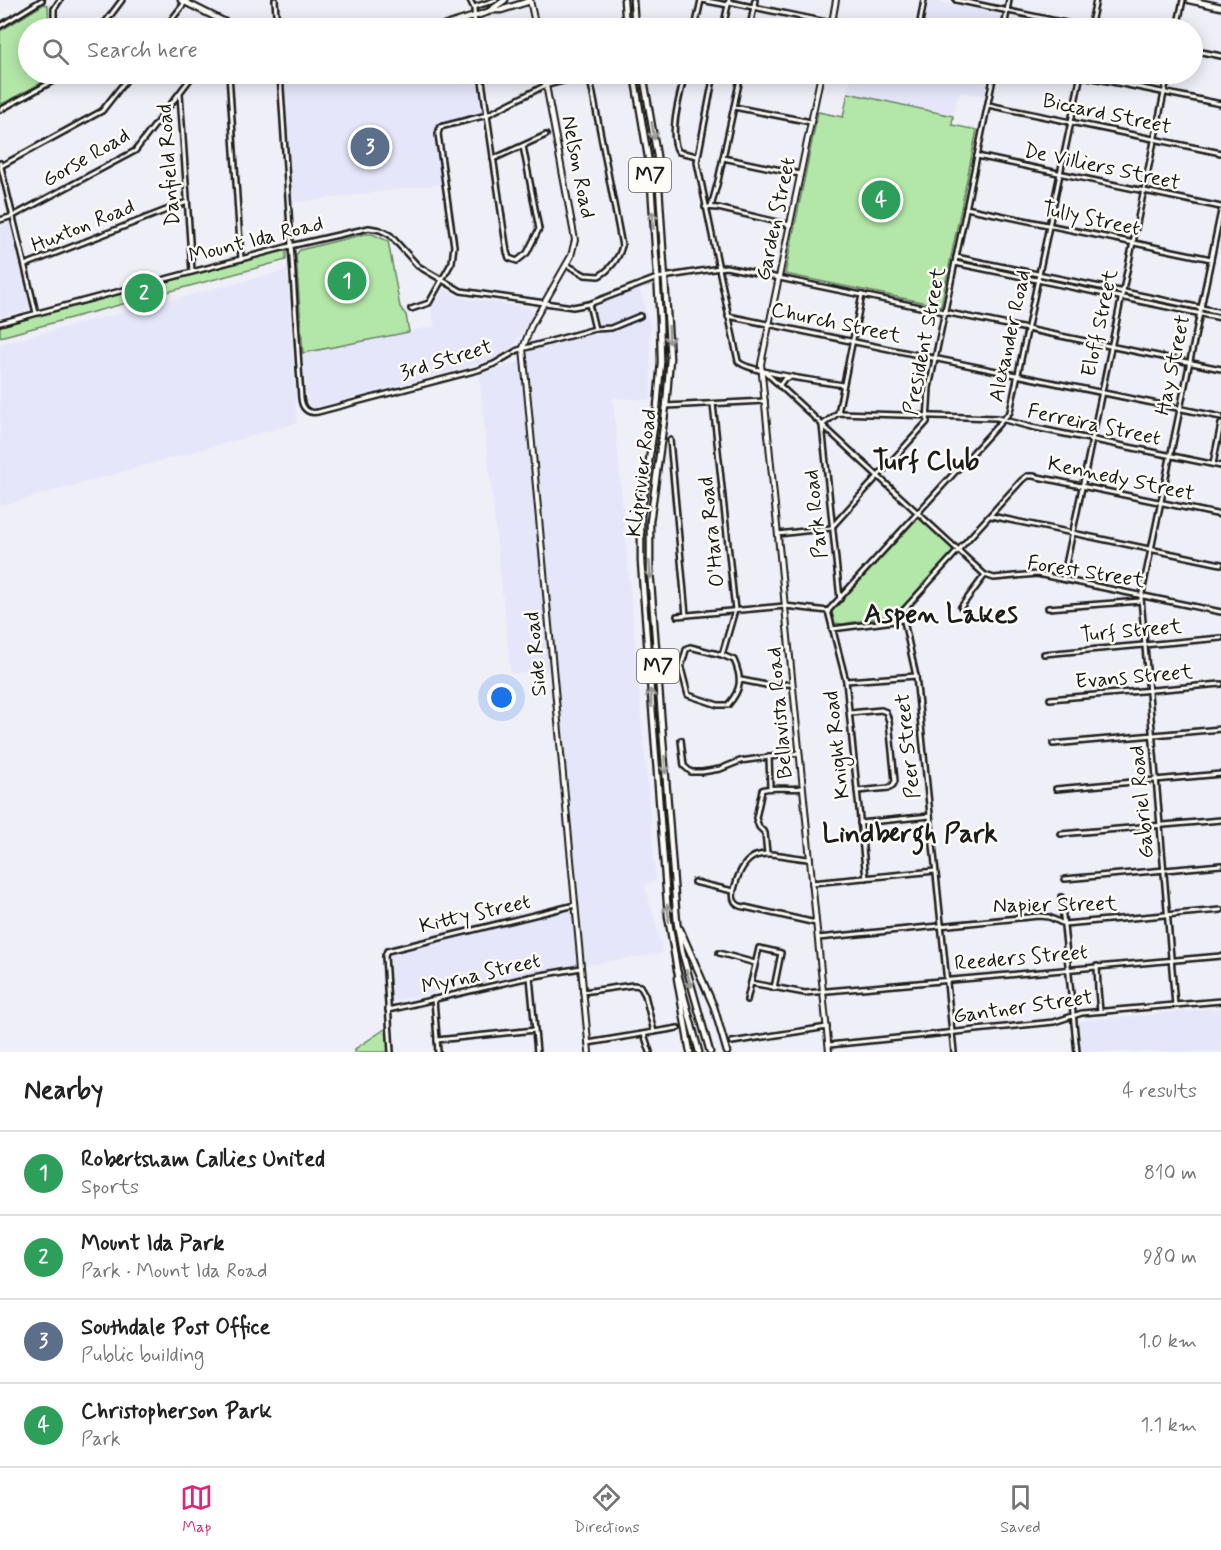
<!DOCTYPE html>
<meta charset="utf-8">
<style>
body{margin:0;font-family:Mynerve,sans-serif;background:#f6f6f6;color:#222}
.you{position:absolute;left:502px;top:698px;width:21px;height:21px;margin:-15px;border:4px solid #fff;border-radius:50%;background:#1a73e8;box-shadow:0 0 0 9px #1a73e833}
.badge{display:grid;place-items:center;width:39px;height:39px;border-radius:50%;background:#db2777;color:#fff;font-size:20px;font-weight:700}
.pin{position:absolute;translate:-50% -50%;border:3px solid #fff;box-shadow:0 2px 6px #0006}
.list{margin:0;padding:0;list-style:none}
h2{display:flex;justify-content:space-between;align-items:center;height:78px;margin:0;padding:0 24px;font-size:26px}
h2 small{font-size:20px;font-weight:400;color:#767676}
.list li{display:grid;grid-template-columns:39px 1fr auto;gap:18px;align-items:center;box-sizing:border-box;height:84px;padding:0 24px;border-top:2px solid #e0e0e0}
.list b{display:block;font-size:22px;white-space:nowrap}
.list p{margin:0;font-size:20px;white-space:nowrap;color:#767676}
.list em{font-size:20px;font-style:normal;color:#767676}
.icon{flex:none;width:33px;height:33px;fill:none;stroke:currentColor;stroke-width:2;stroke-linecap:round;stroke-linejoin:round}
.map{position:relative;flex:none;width:1221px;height:1052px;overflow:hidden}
.search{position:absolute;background:#fff;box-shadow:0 3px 15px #0003;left:18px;right:18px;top:18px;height:66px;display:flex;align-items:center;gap:15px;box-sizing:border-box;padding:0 21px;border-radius:33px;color:#767676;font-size:22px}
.sheet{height:414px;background:#fff}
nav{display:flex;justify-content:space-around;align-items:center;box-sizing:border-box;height:84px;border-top:2px solid #e0e0e0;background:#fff;font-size:16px;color:#767676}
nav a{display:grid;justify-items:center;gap:3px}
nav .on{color:#db2777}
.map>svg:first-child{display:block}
.built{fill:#e5e6f9}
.green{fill:#b3e7a8;stroke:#688262;stroke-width:1.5}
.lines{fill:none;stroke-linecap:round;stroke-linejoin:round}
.minor-casing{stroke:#1c1c1c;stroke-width:8}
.tertiary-casing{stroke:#1c1c1c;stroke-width:8}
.secondary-casing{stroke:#1c1c1c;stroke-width:9}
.primary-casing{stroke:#1c1c1c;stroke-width:9}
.minor{stroke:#fdfcf7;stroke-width:3}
.tertiary{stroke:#fdfcf7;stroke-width:4}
.secondary{stroke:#fdfcf7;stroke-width:4.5}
.primary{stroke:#fdfcf7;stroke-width:4.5}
.oneway{stroke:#989794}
.labels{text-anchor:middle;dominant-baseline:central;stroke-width:5;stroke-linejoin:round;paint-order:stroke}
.shield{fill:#fdfcf7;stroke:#605f5e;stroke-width:1.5}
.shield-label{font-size:20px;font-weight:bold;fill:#1c1c1c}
.street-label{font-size:21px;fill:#1c1c1c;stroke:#fdfcf7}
.district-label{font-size:27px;font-weight:bold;fill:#1c1c1c;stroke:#fdfcf7}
</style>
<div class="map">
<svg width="1221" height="1052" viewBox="0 0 1221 1052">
<rect width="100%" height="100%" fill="#efeff8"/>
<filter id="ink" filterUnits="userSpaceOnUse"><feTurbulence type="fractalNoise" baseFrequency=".0167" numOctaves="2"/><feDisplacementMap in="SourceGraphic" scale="12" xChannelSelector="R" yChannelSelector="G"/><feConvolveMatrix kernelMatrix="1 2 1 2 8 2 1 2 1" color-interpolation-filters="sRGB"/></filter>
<g filter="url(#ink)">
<g class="built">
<polygon points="928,0 1001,15 998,28 923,28"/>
<polygon points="283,74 478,74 484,117 437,125 442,184 292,203"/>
<polygon points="852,74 988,74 984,96 959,92 953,116 848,93"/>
<polygon points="7,221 11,224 31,305 28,310 0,317 0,223"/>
<polygon points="287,270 297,423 0,506 0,344"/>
<polygon points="444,289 462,298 530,308 533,313 515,344 491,360 313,408 307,404 303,353 435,326 431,309"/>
<polygon points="640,289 650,327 651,400 613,398 656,881 645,884 663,953 586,965 568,965 388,1002 382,947 571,903 549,671 511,674 479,375 517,363 531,349 601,333 595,310 600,304"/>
<polygon points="1221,1008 1221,1052 1081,1052 1079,1021"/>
</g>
<g class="green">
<polygon points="44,4 48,5 49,28 28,28 28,74 51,74 47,80 0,105 0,31"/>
<polygon points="848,93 953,116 952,125 977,130 941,306 785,274 818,112 843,117"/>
<polygon points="365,234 372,234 388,241 400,307 406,315 409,332 303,353 296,255 300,250"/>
<polygon points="286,250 286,260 0,337 0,326"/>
<polygon points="918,518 922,519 953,547 953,552 895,615 842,624 835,623 831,612"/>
<polygon points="388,1027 389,1052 355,1052 355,1049"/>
</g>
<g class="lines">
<defs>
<g id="minor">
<polyline points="275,0 277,28"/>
<polyline points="470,0 474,8 475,28"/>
<polyline points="701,0 728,5"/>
<polyline points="956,0 1090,28"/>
<polyline points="729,2 855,28"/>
<polyline points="474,7 496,0"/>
<polyline points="0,26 42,0"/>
<polyline points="54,28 54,9 60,0"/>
<polyline points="101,28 122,0"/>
<polyline points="165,28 187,0"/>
<polyline points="695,28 701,0"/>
<polyline points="723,28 729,0"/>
<polyline points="750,28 755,0"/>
<polyline points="919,28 924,0"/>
<polyline points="1004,28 1009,0"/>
<polyline points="1090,28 1096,0"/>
<polyline points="1177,28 1183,0"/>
<polyline points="1192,50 1221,56"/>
<polyline points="229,74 241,259"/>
<path d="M280 74 301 398C302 408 307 414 318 412L478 370 494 364 518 350 595 329"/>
<polyline points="481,74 507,252 509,258 517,261 527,253 539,229 523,146"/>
<path d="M685 74C681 90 667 139 679 152L697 156"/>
<path d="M714 74 697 162 738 361C745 372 825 382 842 385"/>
<polyline points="1073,74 1221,104"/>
<polyline points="180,94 192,271"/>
<polyline points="988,105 1221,153"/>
<polyline points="734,107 811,122"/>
<polyline points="0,110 66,74"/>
<polyline points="977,156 1221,207"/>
<polyline points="723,158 800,174"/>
<polyline points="493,159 546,135"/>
<polyline points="0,163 36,313"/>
<polyline points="1,166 102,111 131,74"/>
<polyline points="705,207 718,208 790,225"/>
<polyline points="711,207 718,181 741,74"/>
<polyline points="966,208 1211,259"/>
<polyline points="0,220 13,216 135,151 194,74"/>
<polyline points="956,257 1221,312"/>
<polyline points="955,263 1221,318"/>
<polyline points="25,265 187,202"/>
<polyline points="589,304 595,329 611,328 640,316"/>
<path d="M411 309 429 303 452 262 454 246 438 134 440 127 487 115 544 86 583 76 590 81 592 89 622 246C619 258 610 270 599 276L585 275 567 265"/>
<polyline points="728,316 1221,417"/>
<polyline points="0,323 290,246 369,228 380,230 390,235 418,266 461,291 573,307 589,304 657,278 726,267 1221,369"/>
<polyline points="764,371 985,575"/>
<polyline points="779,386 784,379 791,377"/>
<polyline points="713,404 735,610 722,655"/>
<polyline points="666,406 765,401"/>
<polyline points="838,413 862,295"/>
<polyline points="670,440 686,615"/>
<polyline points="1213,464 1221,424"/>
<polyline points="991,516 1221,564"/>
<polyline points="778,534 831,528 927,422 929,388 994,74"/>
<polyline points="1063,579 1168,74"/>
<polyline points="840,599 822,425 838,413 997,418 1031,427 1221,466"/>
<polyline points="961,607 985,575 994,578 1037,574 1221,612"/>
<polyline points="1048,608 1141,601"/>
<polyline points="828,611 1010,412 1081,74"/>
<polyline points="828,611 846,681 866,878"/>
<polyline points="677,616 785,606 828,611"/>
<polyline points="832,629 902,620"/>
<path d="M690 647 722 655 734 660C742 678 742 689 728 705H718L688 695 681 668 686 650Z"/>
<polyline points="1044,654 1221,638"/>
<polyline points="741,680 766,685 792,684"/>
<polyline points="846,681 916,676"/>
<polyline points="1050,699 1221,684"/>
<polyline points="850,713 881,710 886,712 889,721 895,781 893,785 889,788 857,791"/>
<polyline points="681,740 684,766 691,772 702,772 720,769 740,761 799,753"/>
<polyline points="1053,744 1221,729"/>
<polyline points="769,757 770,787"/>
<polyline points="1056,789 1221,774"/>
<polyline points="860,823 930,816"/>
<polyline points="1061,834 1221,820"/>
<path d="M767 853 765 833 759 827 756 818 762 790C769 786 792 790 802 788"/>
<path d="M810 859C774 857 748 839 735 886 732 895 732 902 740 906L816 923"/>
<polyline points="1065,879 1221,865"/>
<polyline points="694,882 733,891"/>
<polyline points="812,883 935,871"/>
<polyline points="1061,897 1077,1052"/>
<polyline points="818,938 1039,916 1049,917 1064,924 1221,910"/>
<polyline points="719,953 755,963"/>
<polyline points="1097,966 1098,988"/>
<polyline points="530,977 537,1052"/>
<polyline points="751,983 805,993 1221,956"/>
<polyline points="1098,990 1100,1011"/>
<polyline points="583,992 633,985 640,986 645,995 654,1032"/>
<polyline points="434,999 438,1052"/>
<polyline points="747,1000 759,948 781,953 774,988"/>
<polyline points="1175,1005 1141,598 1221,211"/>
<polyline points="388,1010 530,977 581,968"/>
<polyline points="644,1034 650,1052"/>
<polyline points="437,1040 535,1030"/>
<polyline points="732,1042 827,1027"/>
<polyline points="588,1043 678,1028"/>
<polyline points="829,1045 1054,1022 1082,1013 1221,1001"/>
<polyline points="391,1052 385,956 387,951 575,905"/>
<polyline points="954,1052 916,676 902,612 1022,480 1027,476 1033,476 1221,515"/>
</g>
<g id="tertiary">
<polyline points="530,0 536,28"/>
<polyline points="831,28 836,0"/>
<polyline points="544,74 575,240 571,256 531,326 523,348 589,1052"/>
<polyline points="821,74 761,364 829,1052"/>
</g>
<g id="secondary">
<polyline points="181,0 237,28"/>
<polyline points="1189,0 1221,7"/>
<polyline points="493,10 501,10 530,1"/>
<polyline points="437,28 488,12 505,0"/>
</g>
<g id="primary">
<polyline points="624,0 626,28"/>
<polyline points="633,0 635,28"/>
<polyline points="634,74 650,169 660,320 661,362 657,407 641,515 641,562 668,916 677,970 699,1052"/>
<polyline points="643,74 657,156 670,358 666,406 650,522 650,570 677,923 682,952 710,1052"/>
<polyline points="680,929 714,1007 727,1052"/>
<polyline points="677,978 690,1052"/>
</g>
</defs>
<use href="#minor" class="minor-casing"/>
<use href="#tertiary" class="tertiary-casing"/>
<use href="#secondary" class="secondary-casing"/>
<use href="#primary" class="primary-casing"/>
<use href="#minor" class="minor"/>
<use href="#tertiary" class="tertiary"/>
<use href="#secondary" class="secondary"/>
<use href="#primary" class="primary"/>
</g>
<defs><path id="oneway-shaft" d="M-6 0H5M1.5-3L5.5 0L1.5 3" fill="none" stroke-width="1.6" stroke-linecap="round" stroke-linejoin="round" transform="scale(1.5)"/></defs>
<g class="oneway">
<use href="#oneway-shaft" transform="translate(653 131) rotate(81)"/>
<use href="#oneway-shaft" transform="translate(653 220) rotate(-93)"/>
<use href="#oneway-shaft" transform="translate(669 335) rotate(87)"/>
<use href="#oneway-shaft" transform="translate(650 570) rotate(86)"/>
<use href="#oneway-shaft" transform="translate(651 698) rotate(-94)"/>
<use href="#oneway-shaft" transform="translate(665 765) rotate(86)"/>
<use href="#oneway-shaft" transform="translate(668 913) rotate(-96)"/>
<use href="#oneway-shaft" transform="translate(689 979) rotate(74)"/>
</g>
</g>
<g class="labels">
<g class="shield">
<rect x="629" y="158" width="42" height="34" rx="4.5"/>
<rect x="637" y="649" width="42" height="34" rx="4.5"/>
</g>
<g class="shield-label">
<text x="650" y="175">M7</text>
<text x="658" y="666">M7</text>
</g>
<g class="street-label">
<text transform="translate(1107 114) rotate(12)">Biccard Street</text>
<text transform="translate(86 158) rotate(-30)">Gorse Road</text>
<text transform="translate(169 165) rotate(-94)">Danfield Road</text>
<text transform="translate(578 167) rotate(79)">Nelson Road</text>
<text transform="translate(1102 167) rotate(12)">De Villiers Street</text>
<text transform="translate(776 219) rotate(-78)">Garden Street</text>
<text transform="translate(1091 219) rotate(12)">Tully Street</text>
<text transform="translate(83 226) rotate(-22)">Huxton Road</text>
<text transform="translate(256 240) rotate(-14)">Mount Ida Road</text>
<text transform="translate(836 323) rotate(12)">Church Street</text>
<text transform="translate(1100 323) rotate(-78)">Eloff Street</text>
<text transform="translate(1010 336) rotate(-78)">Alexander Road</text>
<text transform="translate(925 341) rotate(-79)">President Street</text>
<text transform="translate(446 360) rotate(-17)">3rd Street</text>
<text transform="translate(1173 365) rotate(-78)">Hay Street</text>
<text transform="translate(1094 425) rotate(12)">Ferreira Street</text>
<text transform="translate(642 473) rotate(-83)">Kliprivier Road</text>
<text transform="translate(1121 479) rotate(12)">Kennedy Street</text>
<text transform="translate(816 514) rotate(-96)">Park Road</text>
<text transform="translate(712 532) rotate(-96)">O'Hara Road</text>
<text transform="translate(1086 572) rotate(9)">Forest Street</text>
<text transform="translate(1131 631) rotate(-5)">Turf Street</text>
<text transform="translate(536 654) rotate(-95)">Side Road</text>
<text transform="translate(1134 677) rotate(-5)">Evans Street</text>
<text transform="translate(780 713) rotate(-95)">Bellavista Road</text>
<text transform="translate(837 745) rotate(-96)">Knight Road</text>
<text transform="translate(908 746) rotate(-96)">Peer Street</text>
<text transform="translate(1142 802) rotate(-95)">Gabriel Road</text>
<text transform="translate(1055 905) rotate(-1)">Napier Street</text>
<text transform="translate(475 914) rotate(-13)">Kitty Street</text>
<text transform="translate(1021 958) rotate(-5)">Reeders Street</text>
<text transform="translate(481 974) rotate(-13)">Myrna Street</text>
<text transform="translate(1023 1007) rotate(-8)">Gantner Street</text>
</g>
<g class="district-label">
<text x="926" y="461">Turf Club</text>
<text x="941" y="614">Aspen Lakes</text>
<text x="910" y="834">Lindbergh Park</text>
</g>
</g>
</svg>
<div class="you"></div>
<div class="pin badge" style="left:347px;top:281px;background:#2e9e5b">1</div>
<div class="pin badge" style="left:144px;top:293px;background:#2e9e5b">2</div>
<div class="pin badge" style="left:370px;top:147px;background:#5c6f8a">3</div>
<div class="pin badge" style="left:881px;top:200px;background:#2e9e5b">4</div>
<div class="search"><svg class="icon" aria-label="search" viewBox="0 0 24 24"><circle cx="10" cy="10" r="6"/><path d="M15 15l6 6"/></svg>Search here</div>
</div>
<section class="sheet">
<h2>Nearby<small>4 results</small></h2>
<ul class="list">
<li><span class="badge" style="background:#2e9e5b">1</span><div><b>Robertsham Callies United</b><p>Sports</p></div><em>810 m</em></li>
<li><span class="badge" style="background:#2e9e5b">2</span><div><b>Mount Ida Park</b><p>Park · Mount Ida Road</p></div><em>980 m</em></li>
<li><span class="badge" style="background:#5c6f8a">3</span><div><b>Southdale Post Office</b><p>Public building</p></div><em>1.0 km</em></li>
<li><span class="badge" style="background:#2e9e5b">4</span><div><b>Christopherson Park</b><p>Park</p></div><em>1.1 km</em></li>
</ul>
</section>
<nav>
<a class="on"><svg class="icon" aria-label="map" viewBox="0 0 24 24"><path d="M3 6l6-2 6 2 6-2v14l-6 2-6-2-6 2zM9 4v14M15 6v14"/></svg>Map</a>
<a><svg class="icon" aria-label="directions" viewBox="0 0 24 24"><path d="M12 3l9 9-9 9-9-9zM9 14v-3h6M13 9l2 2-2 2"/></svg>Directions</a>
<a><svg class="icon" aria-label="saved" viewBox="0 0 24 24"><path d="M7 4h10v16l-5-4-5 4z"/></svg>Saved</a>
</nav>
